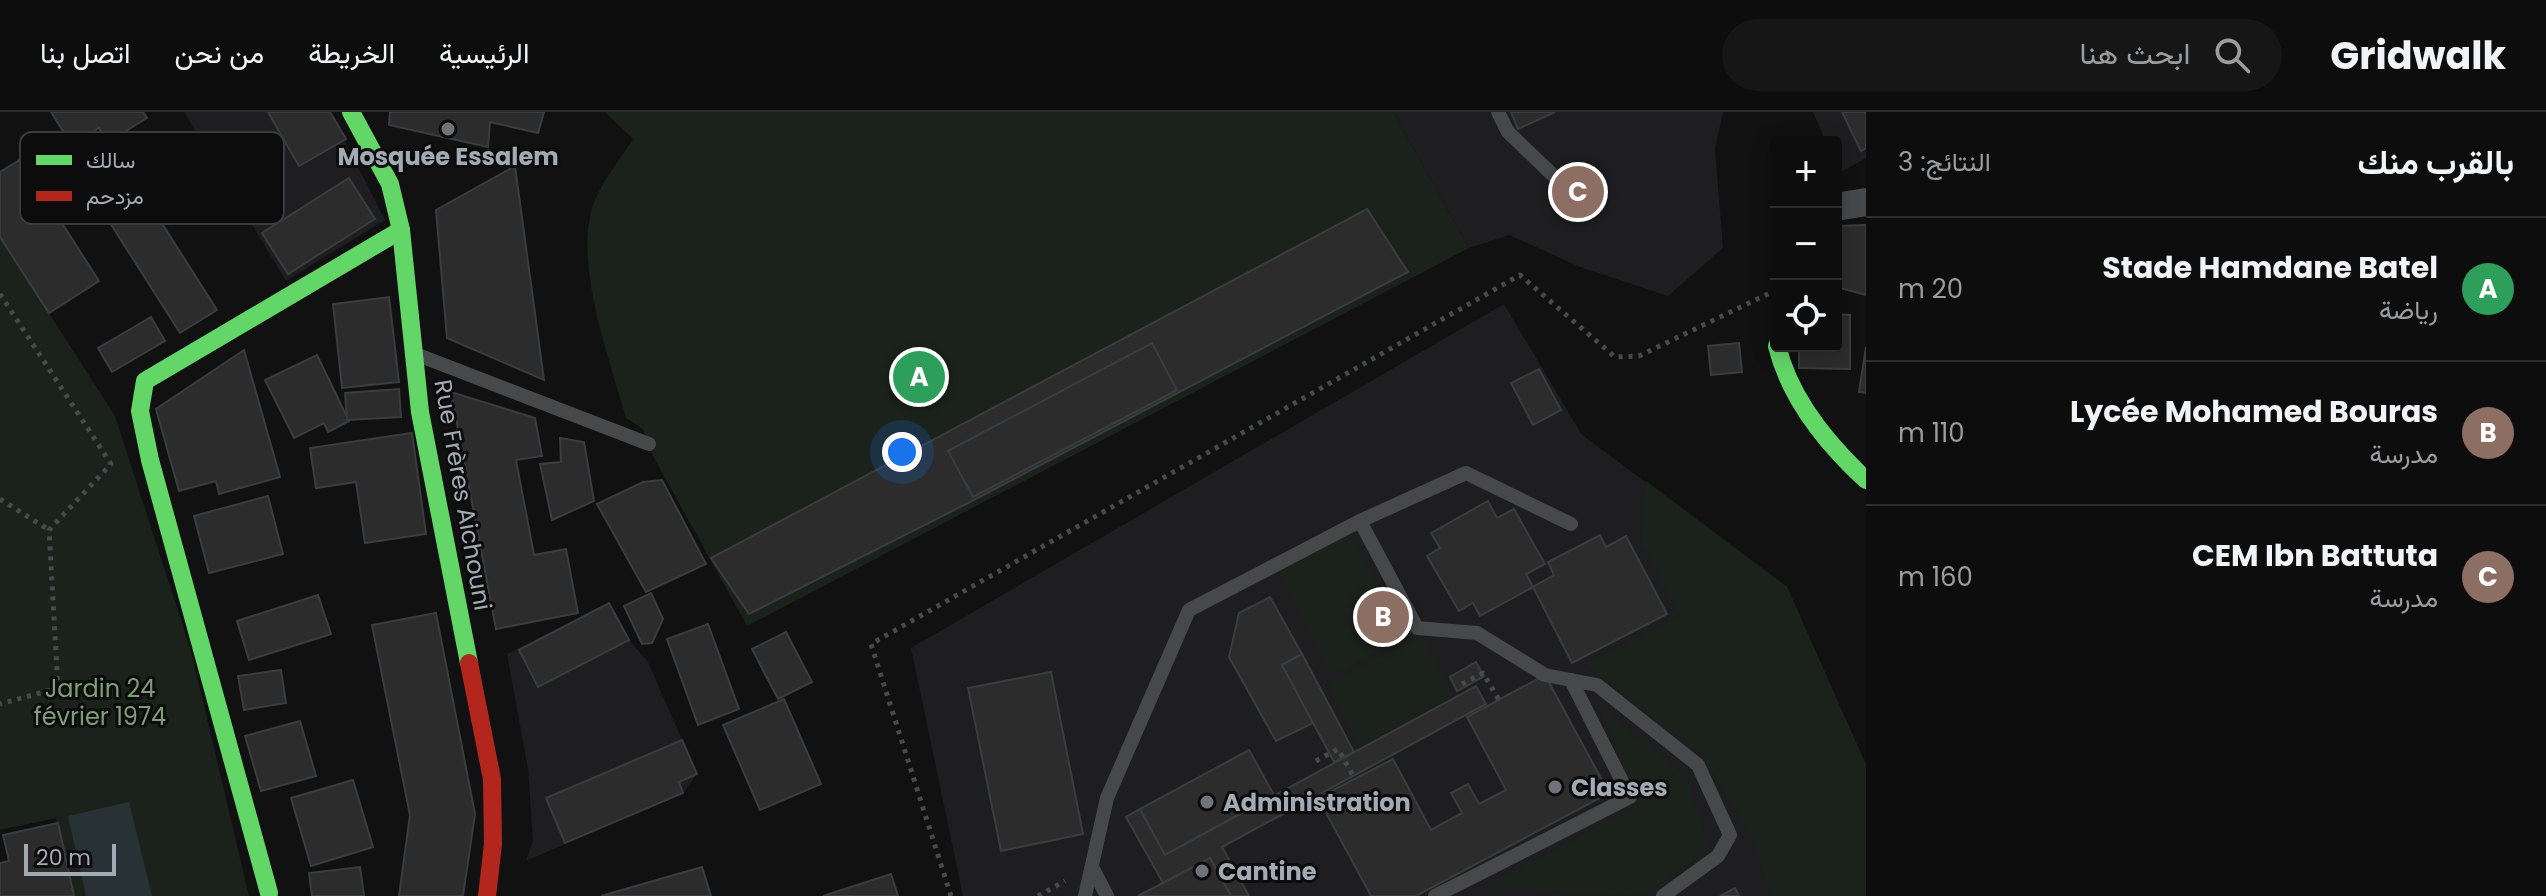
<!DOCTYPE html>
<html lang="ar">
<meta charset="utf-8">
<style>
body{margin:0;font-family:Poppins,Vazirmatn,sans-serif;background:#161617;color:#f1f3f6;direction:rtl}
.controls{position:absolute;right:24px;top:24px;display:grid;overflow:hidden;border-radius:8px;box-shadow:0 4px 20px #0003}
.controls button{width:72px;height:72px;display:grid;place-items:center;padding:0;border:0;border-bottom:2px solid #2d2d2e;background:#0d0d0e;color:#f1f3f6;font:40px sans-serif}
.scale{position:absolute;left:24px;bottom:20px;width:92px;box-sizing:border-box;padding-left:8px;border:4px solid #a2aab3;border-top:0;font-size:22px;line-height:28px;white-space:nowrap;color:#a2aab3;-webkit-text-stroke:6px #0c0c0d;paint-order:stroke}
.you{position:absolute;left:902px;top:340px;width:28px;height:28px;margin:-20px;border:6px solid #fff;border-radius:50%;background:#1a73e8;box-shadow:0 0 0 12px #1a73e833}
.badge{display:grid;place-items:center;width:52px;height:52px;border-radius:50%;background:#7c3aed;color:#fff;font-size:26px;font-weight:700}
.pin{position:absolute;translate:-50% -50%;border:4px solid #fff;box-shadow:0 2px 8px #0006}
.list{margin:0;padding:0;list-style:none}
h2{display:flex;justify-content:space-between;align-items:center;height:104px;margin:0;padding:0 32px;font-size:34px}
h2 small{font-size:26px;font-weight:400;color:#9a9c9e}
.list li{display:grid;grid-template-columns:52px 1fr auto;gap:24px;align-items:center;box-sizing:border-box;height:144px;padding:0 32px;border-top:2px solid #2d2d2e}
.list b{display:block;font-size:30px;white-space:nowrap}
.list p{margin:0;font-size:26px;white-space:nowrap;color:#9a9c9e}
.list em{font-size:26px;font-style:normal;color:#9a9c9e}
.icon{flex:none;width:44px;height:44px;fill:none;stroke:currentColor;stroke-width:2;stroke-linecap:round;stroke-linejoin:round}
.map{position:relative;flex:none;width:1866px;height:784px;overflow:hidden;direction:ltr}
header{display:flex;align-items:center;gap:48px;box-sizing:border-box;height:112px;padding:0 40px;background:#0d0d0e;border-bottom:2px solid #2d2d2e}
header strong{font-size:38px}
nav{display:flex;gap:44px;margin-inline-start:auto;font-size:28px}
.search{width:560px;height:72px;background:#161617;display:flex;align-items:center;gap:20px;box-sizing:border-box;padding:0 28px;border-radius:44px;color:#9a9c9e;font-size:30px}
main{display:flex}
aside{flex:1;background:#0d0d0e}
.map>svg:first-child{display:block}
.built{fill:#1e1e20}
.green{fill:#1b221c}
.water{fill:#283236}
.building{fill:#2c2c2d;stroke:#3a3c3e;stroke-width:2}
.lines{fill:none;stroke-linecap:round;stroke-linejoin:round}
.path{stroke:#47494c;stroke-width:5;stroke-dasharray:4 6;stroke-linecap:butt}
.lane{stroke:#46484a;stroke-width:14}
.street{stroke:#46484a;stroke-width:28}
.fast{stroke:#63d668;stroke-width:18}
.jam{stroke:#b3261e;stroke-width:18}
.poi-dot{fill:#6f747b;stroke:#0c0c0d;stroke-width:3}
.labels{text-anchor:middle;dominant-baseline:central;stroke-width:6;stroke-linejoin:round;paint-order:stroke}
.poi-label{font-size:24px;font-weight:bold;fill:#a2aab3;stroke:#0c0c0d;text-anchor:start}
.street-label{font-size:24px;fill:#a2aab3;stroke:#0c0c0d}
.park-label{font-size:24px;fill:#7c9e78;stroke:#0c0c0d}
.key{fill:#0c0c0d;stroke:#393b3f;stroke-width:2}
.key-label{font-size:22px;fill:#a2aab3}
</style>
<header>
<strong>Gridwalk</strong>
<div class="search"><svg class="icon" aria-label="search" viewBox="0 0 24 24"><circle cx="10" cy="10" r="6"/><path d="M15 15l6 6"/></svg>ابحث هنا</div>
<nav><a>الرئيسية</a><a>الخريطة</a><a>من نحن</a><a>اتصل بنا</a></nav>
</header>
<main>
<aside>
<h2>بالقرب منك<small>النتائج: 3</small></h2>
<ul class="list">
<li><span class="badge" style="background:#2e9e5b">A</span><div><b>Stade Hamdane Batel</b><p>رياضة</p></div><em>20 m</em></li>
<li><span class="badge" style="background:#8d6e63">B</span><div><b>Lycée Mohamed Bouras</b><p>مدرسة</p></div><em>110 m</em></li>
<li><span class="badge" style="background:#8d6e63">C</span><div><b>CEM Ibn Battuta</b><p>مدرسة</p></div><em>160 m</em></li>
</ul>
</aside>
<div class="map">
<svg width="1866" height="784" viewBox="0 0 1866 784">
<rect width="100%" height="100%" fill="#111112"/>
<g class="built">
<polygon points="184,0 330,0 385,108 286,169"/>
<polygon points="1393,0 1723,0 1715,37 1723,136 1668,184 1580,155 1509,123 1469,136"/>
<polygon points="1813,0 1866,0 1866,46 1839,61 1836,53 1836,30 1826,30"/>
<polygon points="1504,192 1582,323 1787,475 1866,653 1866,784 963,784 911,536"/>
<polygon points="609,491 629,528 648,550 697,662 683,681 526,749 533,729 528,657 507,542"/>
</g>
<g class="green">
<path d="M605 0H1393L1469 136 747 514 653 344 643 317 626 306C610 248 569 141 597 84 606 64 621 46 633 27Z"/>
<polygon points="0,125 115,304 191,539 249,784 74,784 56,706 0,718"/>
<polygon points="1646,369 1787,475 1866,653 1866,784 1771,784 1752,726 1701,642 1585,552 1680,504 1641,428"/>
<polygon points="1349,420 1404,526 1332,563 1277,457"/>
<polygon points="1421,523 1454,584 1360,634 1328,573"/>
<polygon points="1597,593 1687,665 1710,738 1642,784 1488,775 1640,691"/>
</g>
<polygon class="water" points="129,690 152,784 86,784 68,704"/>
<g class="building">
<polygon points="51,0 143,0 147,6 108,30 99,16 71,32"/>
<polygon points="268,0 330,0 346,27 299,54"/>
<polygon points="390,0 544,0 538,21 490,10 488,35 389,13"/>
<polygon points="1511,0 1555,0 1518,17"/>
<polygon points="1842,0 1866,0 1866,36 1861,39"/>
<polygon points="166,23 193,64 149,91 217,198 180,221 86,73"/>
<polygon points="21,47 99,169 49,201 0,125 0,60"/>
<polygon points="515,54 544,268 447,226 436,98"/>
<polygon points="349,66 375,107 288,162 262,121"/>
<polygon points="1367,97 1408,160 970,390 749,502 711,446"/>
<polygon points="1866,113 1866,183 1836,175 1836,114"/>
<polygon points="389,185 399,270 342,276 333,192"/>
<polygon points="1836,202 1850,203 1850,257 1799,256 1799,234 1836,234"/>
<polygon points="151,205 165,229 112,260 98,236"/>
<polygon points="1152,231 1177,278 973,385 948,339"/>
<polygon points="1739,231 1742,260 1711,263 1708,234"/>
<polygon points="1866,235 1866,281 1859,280"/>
<polygon points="244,238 280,365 219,382 216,369 179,379 156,297"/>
<polygon points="317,243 349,309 328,320 324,311 294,326 265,268"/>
<polygon points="1539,257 1561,298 1533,313 1511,271"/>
<polygon points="399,277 401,305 347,308 345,281"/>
<polygon points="451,280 535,306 542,344 516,348 534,443 566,437 578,501 496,517"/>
<polygon points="412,321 426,422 365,431 356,370 316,376 310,336"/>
<polygon points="560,326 584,330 594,389 552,408 540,352 561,350"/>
<polygon points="662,368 706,452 646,480 597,392 643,370"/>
<polygon points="268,384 283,442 209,461 194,404"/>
<polygon points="1488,389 1497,406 1514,397 1545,452 1526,462 1533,475 1480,504 1473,491 1459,499 1427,444 1440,436 1431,421"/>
<polygon points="1600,423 1606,435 1626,424 1667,502 1572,551 1533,475 1554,463 1548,450"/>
<polygon points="651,481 663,507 652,531 642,532 624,494"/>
<polygon points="318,483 331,522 249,548 237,509"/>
<polygon points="1270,485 1302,542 1282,553 1313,611 1276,629 1229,545 1239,501"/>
<polygon points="609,491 629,528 538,575 519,538"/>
<polygon points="436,501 475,702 463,784 399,784 410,703 372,513"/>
<polygon points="708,512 739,597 698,613 667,527"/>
<polygon points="786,520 812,570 778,587 752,537"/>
<polygon points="1302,542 1354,640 1334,650 1282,553"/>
<polygon points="1476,550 1484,564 1457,579 1450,565"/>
<polygon points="281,558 286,591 244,598 238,564"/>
<polygon points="1051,560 1083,722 1001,739 968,576"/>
<polygon points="1545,563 1609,681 1416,784 1371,784 1318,686 1393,647 1431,718 1462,701 1451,681 1468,672 1479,692 1506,678 1467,605"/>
<polygon points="1476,574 1486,592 1222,735 1249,784 1231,784 1210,746 1163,771 1126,705 1140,697 1165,743"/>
<polygon points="784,587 821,672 760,698 723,613"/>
<polygon points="300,609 316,664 261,679 245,624"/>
<polygon points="682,628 697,662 679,670 683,681 565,731 546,686"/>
<polygon points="1249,638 1274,683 1165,743 1140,697"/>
<polygon points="353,668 373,735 311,754 291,686"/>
<polygon points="58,711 74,784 0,784 0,751 9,749 3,723"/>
<polygon points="1210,746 1231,784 1138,784 1163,771"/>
<polygon points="360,755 364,784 312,784 309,761"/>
<polygon points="702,755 711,784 601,784"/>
<polygon points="891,762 898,784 823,784"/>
<polygon points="1735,776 1739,784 1720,784"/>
</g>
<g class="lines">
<g class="path">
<polyline points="0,182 111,352 49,418 58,576 0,592"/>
<polyline points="0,387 49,418"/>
<polyline points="1462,572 1483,561 1499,588"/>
<polyline points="1316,649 1338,637 1355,667"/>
<polyline points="951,784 871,532 1520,163 1615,245 1639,244 1776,178"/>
<polyline points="1038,784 1065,769"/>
</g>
<g class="lane">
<polyline points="1498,0 1508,20 1558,68"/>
<polyline points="418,243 649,332"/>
<polyline points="1360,409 1466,361 1571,412"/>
<polyline points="1092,755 1107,784"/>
<polyline points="1085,784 1107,686 1189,498 1360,409 1417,516 1477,521 1545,563 1597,573 1698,653 1730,723 1718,744 1663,784"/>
<polyline points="1435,784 1630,685 1571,568"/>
</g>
<polyline class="street" points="1836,95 1866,90"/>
<g class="fast">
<polyline points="351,0 390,72 401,118 420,300 469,551"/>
<path d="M1777 234C1790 287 1827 332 1866 368"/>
<polyline points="269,781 150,348 140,299 145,269 401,118"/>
</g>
<polyline class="jam" points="469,551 492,667 493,732 487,784"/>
</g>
<g class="poi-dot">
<circle cx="448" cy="17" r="8"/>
<circle cx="1555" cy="675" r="8"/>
<circle cx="1207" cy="690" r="8"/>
<circle cx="1202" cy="759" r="8"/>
</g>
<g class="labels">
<g class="poi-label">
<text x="448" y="44" text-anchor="middle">Mosquée Essalem</text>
<text x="1571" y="675">Classes</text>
<text x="1223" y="690">Administration</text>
<text x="1218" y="759">Cantine</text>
</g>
<g class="street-label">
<text transform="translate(463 383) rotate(80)">Rue Frères Aichouni</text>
</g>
<g class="park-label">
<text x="100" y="576">Jardin 24<tspan x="100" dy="28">février 1974</tspan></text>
</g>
</g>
<rect x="20" y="20" width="264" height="92" rx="12" class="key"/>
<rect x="36" y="43" width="36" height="10" fill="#63d668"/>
<rect x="36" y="79" width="36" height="10" fill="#b3261e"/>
<g class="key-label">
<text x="86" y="56">سالك</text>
<text x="86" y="92">مزدحم</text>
</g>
</svg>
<div class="controls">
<button>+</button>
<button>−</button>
<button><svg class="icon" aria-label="locate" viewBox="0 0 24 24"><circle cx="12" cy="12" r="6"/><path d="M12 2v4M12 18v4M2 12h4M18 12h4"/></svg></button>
</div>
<div class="scale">20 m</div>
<div class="you"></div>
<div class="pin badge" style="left:919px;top:265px;background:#2e9e5b">A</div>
<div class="pin badge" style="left:1383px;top:505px;background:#8d6e63">B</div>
<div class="pin badge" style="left:1578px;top:80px;background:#8d6e63">C</div>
</div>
</main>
